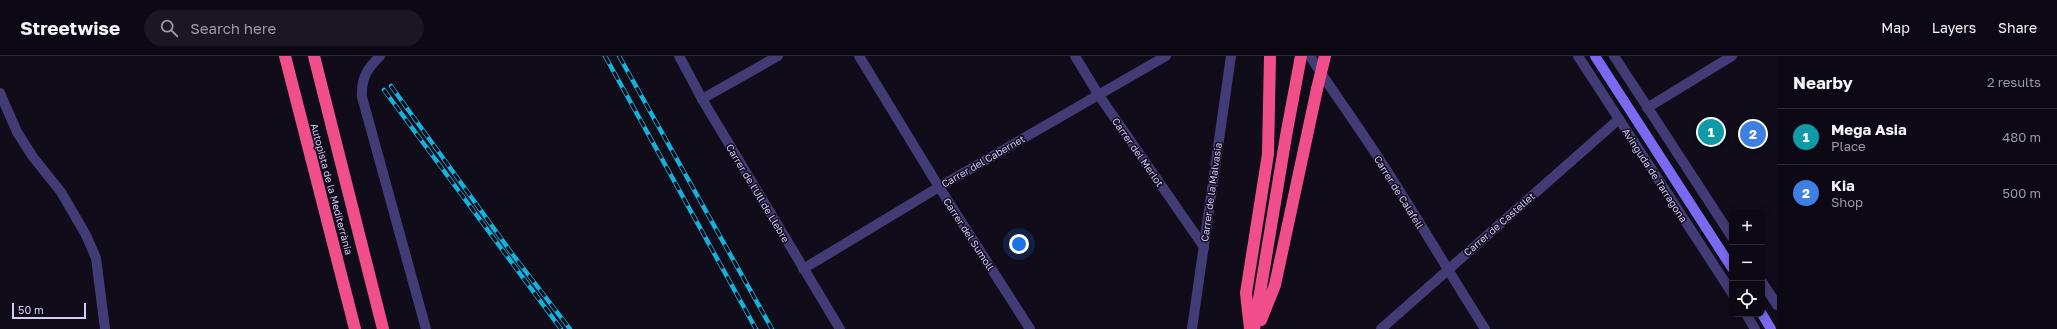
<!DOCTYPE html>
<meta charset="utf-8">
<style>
body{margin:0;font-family:"Golos Text",sans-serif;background:#1a1722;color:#f1f3f6}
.controls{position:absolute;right:12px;bottom:12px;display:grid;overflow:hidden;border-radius:8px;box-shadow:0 2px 10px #0003}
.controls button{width:36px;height:36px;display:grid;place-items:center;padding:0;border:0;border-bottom:1px solid #2c2a34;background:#0c0914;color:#f1f3f6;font:20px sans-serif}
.scale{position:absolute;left:12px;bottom:10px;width:74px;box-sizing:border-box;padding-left:4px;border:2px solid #d5cafa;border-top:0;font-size:11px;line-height:14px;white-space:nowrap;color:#d5cafa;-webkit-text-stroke:3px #100c1a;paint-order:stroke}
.you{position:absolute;left:1019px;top:188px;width:14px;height:14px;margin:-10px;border:3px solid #fff;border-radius:50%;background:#1a73e8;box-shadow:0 0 0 6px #1a73e833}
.badge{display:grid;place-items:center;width:26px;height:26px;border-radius:50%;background:#ea580c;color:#fff;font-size:13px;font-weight:700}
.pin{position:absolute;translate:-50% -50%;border:2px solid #fff;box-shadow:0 1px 4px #0006}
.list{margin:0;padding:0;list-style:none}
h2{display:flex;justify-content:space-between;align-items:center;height:52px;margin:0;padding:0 16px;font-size:17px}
h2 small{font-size:13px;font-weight:400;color:#9a9aa0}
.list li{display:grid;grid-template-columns:26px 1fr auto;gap:12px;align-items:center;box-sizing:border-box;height:56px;padding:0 16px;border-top:1px solid #2c2a34}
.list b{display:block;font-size:15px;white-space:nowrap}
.list p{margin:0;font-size:13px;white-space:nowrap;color:#9a9aa0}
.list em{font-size:13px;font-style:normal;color:#9a9aa0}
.icon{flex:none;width:22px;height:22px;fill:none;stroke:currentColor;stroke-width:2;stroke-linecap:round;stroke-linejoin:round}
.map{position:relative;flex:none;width:1777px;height:273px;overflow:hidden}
header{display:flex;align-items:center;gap:24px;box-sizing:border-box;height:56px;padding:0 20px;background:#0c0914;border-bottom:1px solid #2c2a34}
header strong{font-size:19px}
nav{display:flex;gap:22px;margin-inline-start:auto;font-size:14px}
.search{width:280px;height:36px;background:#1a1722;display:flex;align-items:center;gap:10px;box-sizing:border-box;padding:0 14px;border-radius:22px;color:#9a9aa0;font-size:15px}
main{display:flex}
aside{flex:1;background:#0c0914}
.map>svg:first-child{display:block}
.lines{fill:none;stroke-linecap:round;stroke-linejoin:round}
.street{stroke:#433b75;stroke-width:10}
.secondary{stroke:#7b69f2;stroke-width:10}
.highway{stroke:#f04f8b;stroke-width:12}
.rail-casing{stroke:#13b3dd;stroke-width:4.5}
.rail{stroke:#100c1a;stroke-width:3;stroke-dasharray:9;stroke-linecap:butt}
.highway-bridge{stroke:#f04f8b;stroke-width:12}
.labels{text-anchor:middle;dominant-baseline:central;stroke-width:3;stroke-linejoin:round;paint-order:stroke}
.street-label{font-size:10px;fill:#d5cafa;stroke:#100c1a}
</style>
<header>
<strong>Streetwise</strong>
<div class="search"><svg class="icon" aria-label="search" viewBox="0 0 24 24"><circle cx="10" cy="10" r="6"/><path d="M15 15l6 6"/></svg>Search here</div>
<nav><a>Map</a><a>Layers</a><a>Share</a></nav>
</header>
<main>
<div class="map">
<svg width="1777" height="273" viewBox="0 0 1777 273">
<rect width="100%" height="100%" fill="#100c1a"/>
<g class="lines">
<g class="street">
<path d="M380 0C367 13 361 22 362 41L426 273"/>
<polyline points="679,0 702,43 840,273"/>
<polyline points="859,0 939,131 1030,273"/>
<polyline points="1075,0 1098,38 1204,191"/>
<path d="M1310 0C1338 44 1370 86 1397 131 1427 178 1455 226 1485 273"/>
<polyline points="1578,0 1732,237"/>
<polyline points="1614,0 1732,181"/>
<polyline points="0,37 17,76 33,101 61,136 86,179 96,202 105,273"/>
<polyline points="702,43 778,0"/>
<polyline points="1647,52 1732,0"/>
<polyline points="803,213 939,131 1166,0"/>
<polyline points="1762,226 1777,249"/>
<polyline points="1746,258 1755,273"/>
<polyline points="1192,273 1231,0"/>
<polyline points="1381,273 1619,63"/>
</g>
<g class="secondary">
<polyline points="1595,0 1732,212"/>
<polyline points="1762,258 1771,273"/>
</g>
<g class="highway">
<polyline points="285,0 355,273"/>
<polyline points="314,0 383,273"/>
<polyline points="1261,264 1275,229 1317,33"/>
<polyline points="1250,273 1246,237 1268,98 1270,0"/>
<polyline points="1254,273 1286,80 1301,0"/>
</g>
<defs>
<g id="rail">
<polyline points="605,0 756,273"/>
<polyline points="619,0 772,273"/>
<polyline points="391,30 513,199 570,273"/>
<polyline points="384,34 561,273"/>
</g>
</defs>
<use href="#rail" class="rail-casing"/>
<use href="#rail" class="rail"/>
<polyline class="highway-bridge" points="1317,33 1325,0"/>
</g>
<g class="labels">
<g class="street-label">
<text transform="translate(1138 96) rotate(55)">Carrer del Merlot</text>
<text transform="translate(983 105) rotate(-30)">Carrer del Cabernet</text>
<text transform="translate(1655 119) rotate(57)">Avinguda de Tarragona</text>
<text transform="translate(332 133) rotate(75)">Autopista de la Mediterrània</text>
<text transform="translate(1211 136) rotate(-82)">Carrer de la Malvasia</text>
<text transform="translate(1399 136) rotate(58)">Carrer de Calafell</text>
<text transform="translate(758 137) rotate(59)">Carrer de l'Ull de Llebre</text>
<text transform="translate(1499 168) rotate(-41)">Carrer de Castellet</text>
<text transform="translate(969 178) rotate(57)">Carrer del Sumoll</text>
</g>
</g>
</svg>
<div class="controls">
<button>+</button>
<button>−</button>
<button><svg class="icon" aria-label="locate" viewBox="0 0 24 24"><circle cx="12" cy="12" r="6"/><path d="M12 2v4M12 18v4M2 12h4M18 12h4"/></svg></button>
</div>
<div class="scale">50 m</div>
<div class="you"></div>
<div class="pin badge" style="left:1711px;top:76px;background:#0f9aa8">1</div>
<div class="pin badge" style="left:1753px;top:78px;background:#3f7fe0">2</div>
</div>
<aside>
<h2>Nearby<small>2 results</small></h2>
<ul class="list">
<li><span class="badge" style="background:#0f9aa8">1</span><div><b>Mega Asia</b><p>Place</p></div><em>480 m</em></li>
<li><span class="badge" style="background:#3f7fe0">2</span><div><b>Kia</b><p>Shop</p></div><em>500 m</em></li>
</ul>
</aside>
</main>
